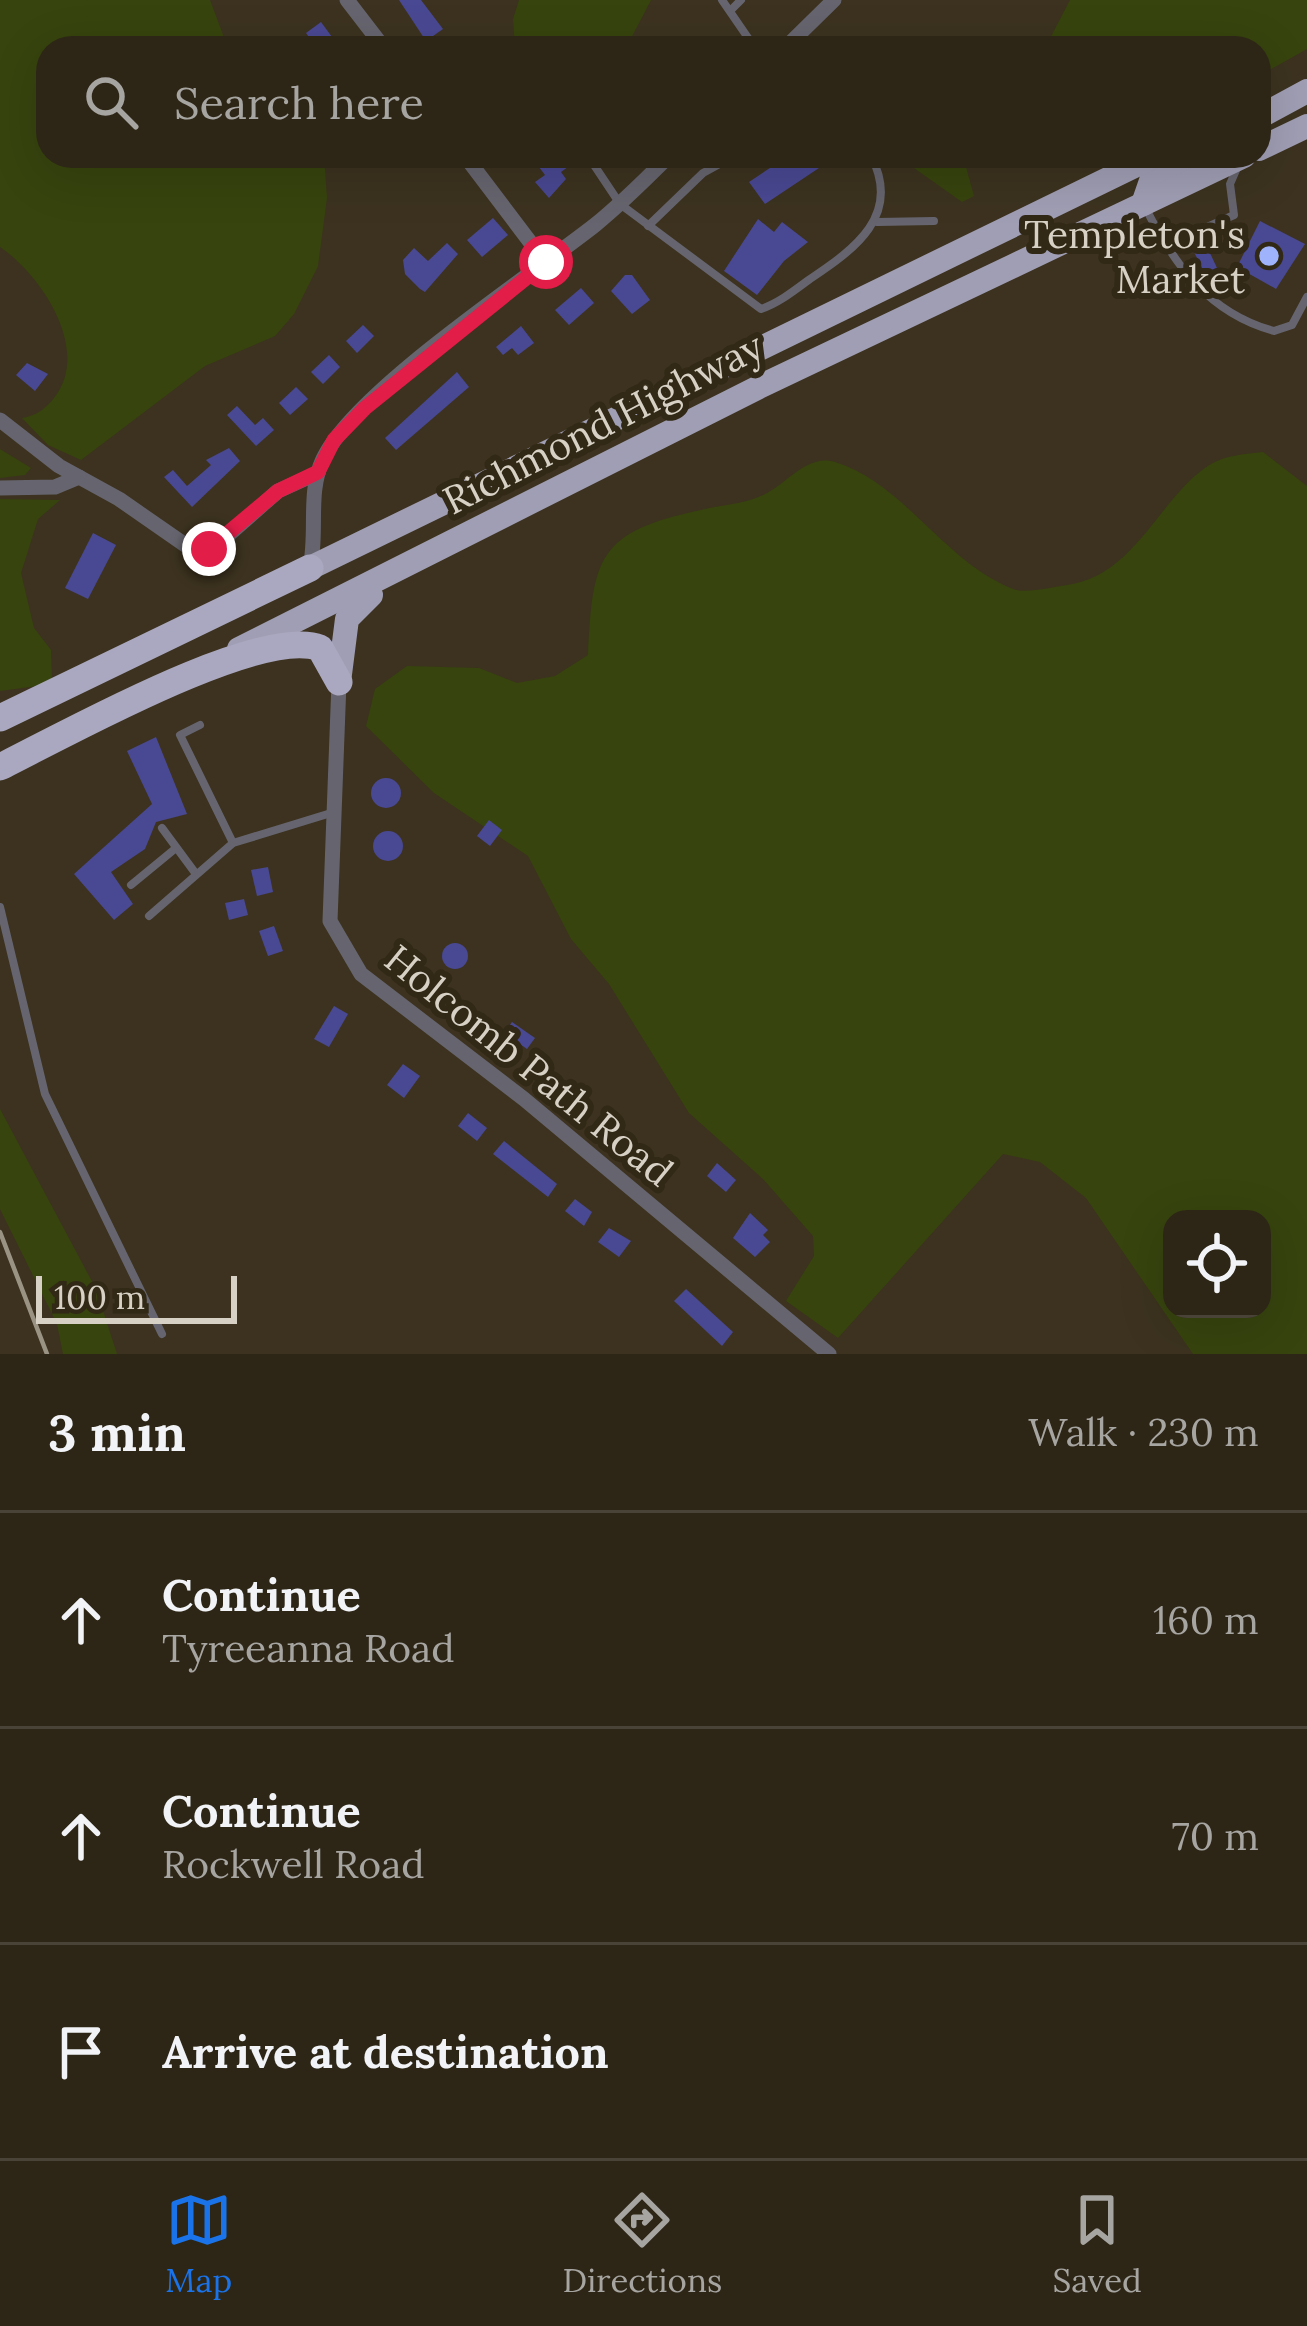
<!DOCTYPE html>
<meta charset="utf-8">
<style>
body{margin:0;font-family:Lora,serif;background:#393224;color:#f1f3f6}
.controls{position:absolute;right:36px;bottom:36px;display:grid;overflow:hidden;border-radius:24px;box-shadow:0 12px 48px #0002}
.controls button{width:108px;height:108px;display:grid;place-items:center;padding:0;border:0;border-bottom:3px solid #484336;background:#2d2617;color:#f1f3f6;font:60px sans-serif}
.scale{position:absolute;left:36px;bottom:30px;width:201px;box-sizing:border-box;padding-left:12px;border:6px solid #d7d1c5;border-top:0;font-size:33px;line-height:42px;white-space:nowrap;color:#d7d1c5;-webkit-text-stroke:9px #312815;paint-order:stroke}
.stop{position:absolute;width:36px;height:36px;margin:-27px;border:9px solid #e11d48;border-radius:50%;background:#fff}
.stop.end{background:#e11d48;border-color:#fff;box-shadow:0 3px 12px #0008}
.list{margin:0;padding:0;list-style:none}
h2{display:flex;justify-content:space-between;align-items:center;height:156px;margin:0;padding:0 48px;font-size:51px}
h2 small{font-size:39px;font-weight:400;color:#a7a5a1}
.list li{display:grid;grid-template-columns:78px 1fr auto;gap:36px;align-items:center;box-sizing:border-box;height:216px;padding:0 48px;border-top:3px solid #484336}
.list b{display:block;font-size:45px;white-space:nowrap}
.list p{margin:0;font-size:39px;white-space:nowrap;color:#a7a5a1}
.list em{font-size:39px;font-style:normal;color:#a7a5a1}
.icon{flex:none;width:66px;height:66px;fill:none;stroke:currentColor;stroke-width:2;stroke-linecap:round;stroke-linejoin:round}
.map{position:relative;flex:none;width:1307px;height:1354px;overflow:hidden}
.search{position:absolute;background:#2d2617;box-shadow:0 12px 48px #0002;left:36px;right:36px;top:36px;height:132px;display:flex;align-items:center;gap:30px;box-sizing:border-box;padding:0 42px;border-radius:36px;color:#a7a5a1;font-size:45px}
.sheet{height:804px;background:#2d2617}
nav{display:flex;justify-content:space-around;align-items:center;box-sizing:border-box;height:168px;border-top:3px solid #484336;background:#2d2617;font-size:33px;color:#a7a5a1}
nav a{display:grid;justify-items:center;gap:6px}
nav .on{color:#1a73e8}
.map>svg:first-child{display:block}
.green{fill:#37440e;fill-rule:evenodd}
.building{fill:#494892}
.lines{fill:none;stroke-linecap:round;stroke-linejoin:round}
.service{stroke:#66656f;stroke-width:8}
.minor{stroke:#66656f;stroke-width:15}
.trunk{stroke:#a09eb4;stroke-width:24}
.motorway{stroke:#aaa8c0;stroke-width:27}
.rail{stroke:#9a9384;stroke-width:4.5}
.route{stroke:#e11d48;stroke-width:15}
.poi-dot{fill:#9fb3fd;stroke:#312815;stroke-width:4.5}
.labels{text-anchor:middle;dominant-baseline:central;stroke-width:12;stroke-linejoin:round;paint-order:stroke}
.poi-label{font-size:39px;fill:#d7d1c5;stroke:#312815;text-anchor:end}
.street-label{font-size:39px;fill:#d7d1c5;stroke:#312815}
</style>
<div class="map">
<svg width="1307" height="1354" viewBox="0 0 1307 1354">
<rect width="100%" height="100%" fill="#3c321f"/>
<g class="green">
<path d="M0 0H210L228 48H48V156H316L325 169 327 198 318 266 294 314 275 336 205 366 81 460 48 445 22 418C36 416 45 409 54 398 92 350 41 275 0 247Z"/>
<polygon points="519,0 651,0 626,48 515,48 513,19"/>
<polygon points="1070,0 1307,0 1307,49 1259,76 1259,48 1045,48"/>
<polygon points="897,156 963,156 974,196 962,202"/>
<polygon points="0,449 31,468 25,475 0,478"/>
<path d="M1263 452 1307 486V1354H1193L1086 1198 1040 1162 1003 1154 838 1338 786 1301 814 1256 813 1236 763 1179 689 1113 609 984 571 939 528 856 434 793 366 726 375 689 407 666 479 668 517 683 555 676 588 655C593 558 597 532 701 510 720 505 745 504 763 495 786 485 807 453 835 462 904 483 944 562 1013 589 1026 594 1052 587 1067 585 1136 576 1160 495 1211 464 1227 455 1245 454 1263 452ZM1172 1219H1262V1309H1172Z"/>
<polygon points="0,499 60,500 38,519 21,573 34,628 51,650 52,678 45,685 0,691"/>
<polygon points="0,1109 96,1289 117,1354 63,1354 57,1324 0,1209"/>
</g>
<g class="building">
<polygon points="399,0 421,0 443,29 426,41"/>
<polygon points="321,22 332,37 340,48 317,48 306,33"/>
<polygon points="555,156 580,158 561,172 566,179 549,198 535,182 545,175 539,167"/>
<polygon points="788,156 820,156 825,164 765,204 749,182"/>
<polygon points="493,218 508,235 482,257 467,240"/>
<polygon points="758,219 774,232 782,222 808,242 784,261 757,295 724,271"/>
<polygon points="1260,221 1305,244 1276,289 1237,267"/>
<polygon points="1203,238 1224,283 1212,288 1190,244"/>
<polygon points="447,243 458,254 425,292 420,289 405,274 403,260 414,248 428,261"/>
<polygon points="625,275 632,275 650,300 632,314 611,291"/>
<polygon points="581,288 594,303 569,325 555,310"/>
<polygon points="363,325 374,336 357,353 346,341"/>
<polygon points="521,326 534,343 518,355 512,348 503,355 496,347"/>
<polygon points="329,355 340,367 323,384 311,372"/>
<polygon points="27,363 48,374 35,391 16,375"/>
<polygon points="457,372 469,387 396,450 385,438"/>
<polygon points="296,387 308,399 290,415 279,403"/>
<polygon points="237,406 255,425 263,418 274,430 256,446 227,415"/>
<polygon points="229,448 240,461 192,507 164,477 173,470 187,486 211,465 206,460"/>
<polygon points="93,533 116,545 88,599 65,588"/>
<polygon points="156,737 187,814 156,822 145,849 111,872 133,904 114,920 74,874 152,804 127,751"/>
<circle cx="386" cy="793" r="15"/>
<polygon points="489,820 502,830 490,846 477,836"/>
<circle cx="388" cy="846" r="15"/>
<polygon points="268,867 273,892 257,896 251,870"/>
<polygon points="244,899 248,915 229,920 225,903"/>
<polygon points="274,926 283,951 268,956 259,931"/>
<circle cx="455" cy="956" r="13"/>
<polygon points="334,1006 348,1014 329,1047 314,1039"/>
<polygon points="512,1022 535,1038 527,1049 504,1033"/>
<polygon points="403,1064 420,1076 404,1098 387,1085"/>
<polygon points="468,1113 487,1128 477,1141 458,1126"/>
<polygon points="504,1141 557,1184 548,1197 493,1154"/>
<polygon points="717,1163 736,1180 726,1192 707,1176"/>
<polygon points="575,1199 592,1212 584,1226 565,1211"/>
<polygon points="750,1213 768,1230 763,1235 770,1242 755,1257 733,1238"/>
<polygon points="609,1228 631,1241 619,1257 598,1242"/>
<polygon points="686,1289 733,1332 722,1346 674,1301"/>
</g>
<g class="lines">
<g class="service">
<polyline points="722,0 755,48"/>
<polyline points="732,9 741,0"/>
<path d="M588 156 620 204 761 309C779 303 795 290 810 279 855 249 902 215 871 156"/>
<path d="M1145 207C1174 264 1208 313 1274 331L1292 325 1307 297"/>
<polyline points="877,222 934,221"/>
<polyline points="648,226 703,173 734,156"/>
<polyline points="1165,246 1234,215 1230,184 1237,168"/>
<polyline points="200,725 180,735 233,843"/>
<polyline points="162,828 196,874"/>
<polyline points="131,885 176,848"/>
<polyline points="0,907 45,1094 162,1334"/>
<polyline points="149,916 233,843 331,813"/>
</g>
<g class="minor">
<polyline points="347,0 384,48"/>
<polyline points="785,48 834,0"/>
<polyline points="465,156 546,263"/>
<polyline points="0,420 59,466 119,499 191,549 219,543 278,491 318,473"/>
<polyline points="0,488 55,487 79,477"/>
<path d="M310 568C318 532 307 493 323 459 355 391 529 277 595 225 621 204 645 180 669 156"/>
<polyline points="339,682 330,921 361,974 524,1099 829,1354"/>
</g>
<g class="trunk">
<polyline points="1259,117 1307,91"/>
<polyline points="1259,149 1307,126"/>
<polyline points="1143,204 1152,178 1189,156"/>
<polyline points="310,568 1155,156"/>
<polyline points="239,649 759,387 1244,156"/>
<polyline points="339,682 347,619 371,595"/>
</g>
<g class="motorway">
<polyline points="0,718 310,568"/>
<path d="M0 767C63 736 260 625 320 648L339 682"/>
</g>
<polyline class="rail" points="0,1232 47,1354"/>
</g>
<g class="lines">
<polyline class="route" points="209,549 278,491 318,472 334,440 365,408 546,262"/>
</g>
<circle class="poi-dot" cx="1269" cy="256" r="12"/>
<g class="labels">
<g class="poi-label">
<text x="1245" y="234">Templeton's<tspan x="1245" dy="45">Market</tspan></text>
</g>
<g class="street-label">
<text transform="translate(603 423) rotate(-27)">Richmond Highway</text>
<text transform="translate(529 1065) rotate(39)">Holcomb Path Road</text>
</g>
</g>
</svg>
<div class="controls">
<button><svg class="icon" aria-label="locate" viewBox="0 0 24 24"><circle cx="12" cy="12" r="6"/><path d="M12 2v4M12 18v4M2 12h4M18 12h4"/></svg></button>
</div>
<div class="scale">100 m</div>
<div class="stop" style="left:546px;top:262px"></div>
<div class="stop end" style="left:209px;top:549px"></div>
<div class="search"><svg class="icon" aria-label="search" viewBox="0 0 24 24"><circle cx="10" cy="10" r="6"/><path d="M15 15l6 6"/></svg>Search here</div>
</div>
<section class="sheet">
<h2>3 min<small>Walk · 230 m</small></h2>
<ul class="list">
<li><svg class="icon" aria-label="ahead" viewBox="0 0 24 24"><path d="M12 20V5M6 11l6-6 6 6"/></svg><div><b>Continue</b><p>Tyreeanna Road</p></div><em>160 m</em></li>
<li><svg class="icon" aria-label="ahead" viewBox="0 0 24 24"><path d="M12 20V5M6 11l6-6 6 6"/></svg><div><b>Continue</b><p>Rockwell Road</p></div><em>70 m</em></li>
<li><svg class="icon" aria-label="arrive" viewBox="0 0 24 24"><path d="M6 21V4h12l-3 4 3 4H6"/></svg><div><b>Arrive at destination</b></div></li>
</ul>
</section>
<nav>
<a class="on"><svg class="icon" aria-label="map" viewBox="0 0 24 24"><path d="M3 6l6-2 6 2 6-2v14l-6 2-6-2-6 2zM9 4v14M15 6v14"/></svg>Map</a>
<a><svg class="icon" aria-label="directions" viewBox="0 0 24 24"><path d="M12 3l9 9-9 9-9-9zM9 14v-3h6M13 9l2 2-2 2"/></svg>Directions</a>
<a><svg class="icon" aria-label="saved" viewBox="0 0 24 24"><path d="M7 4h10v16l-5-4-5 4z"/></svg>Saved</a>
</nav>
